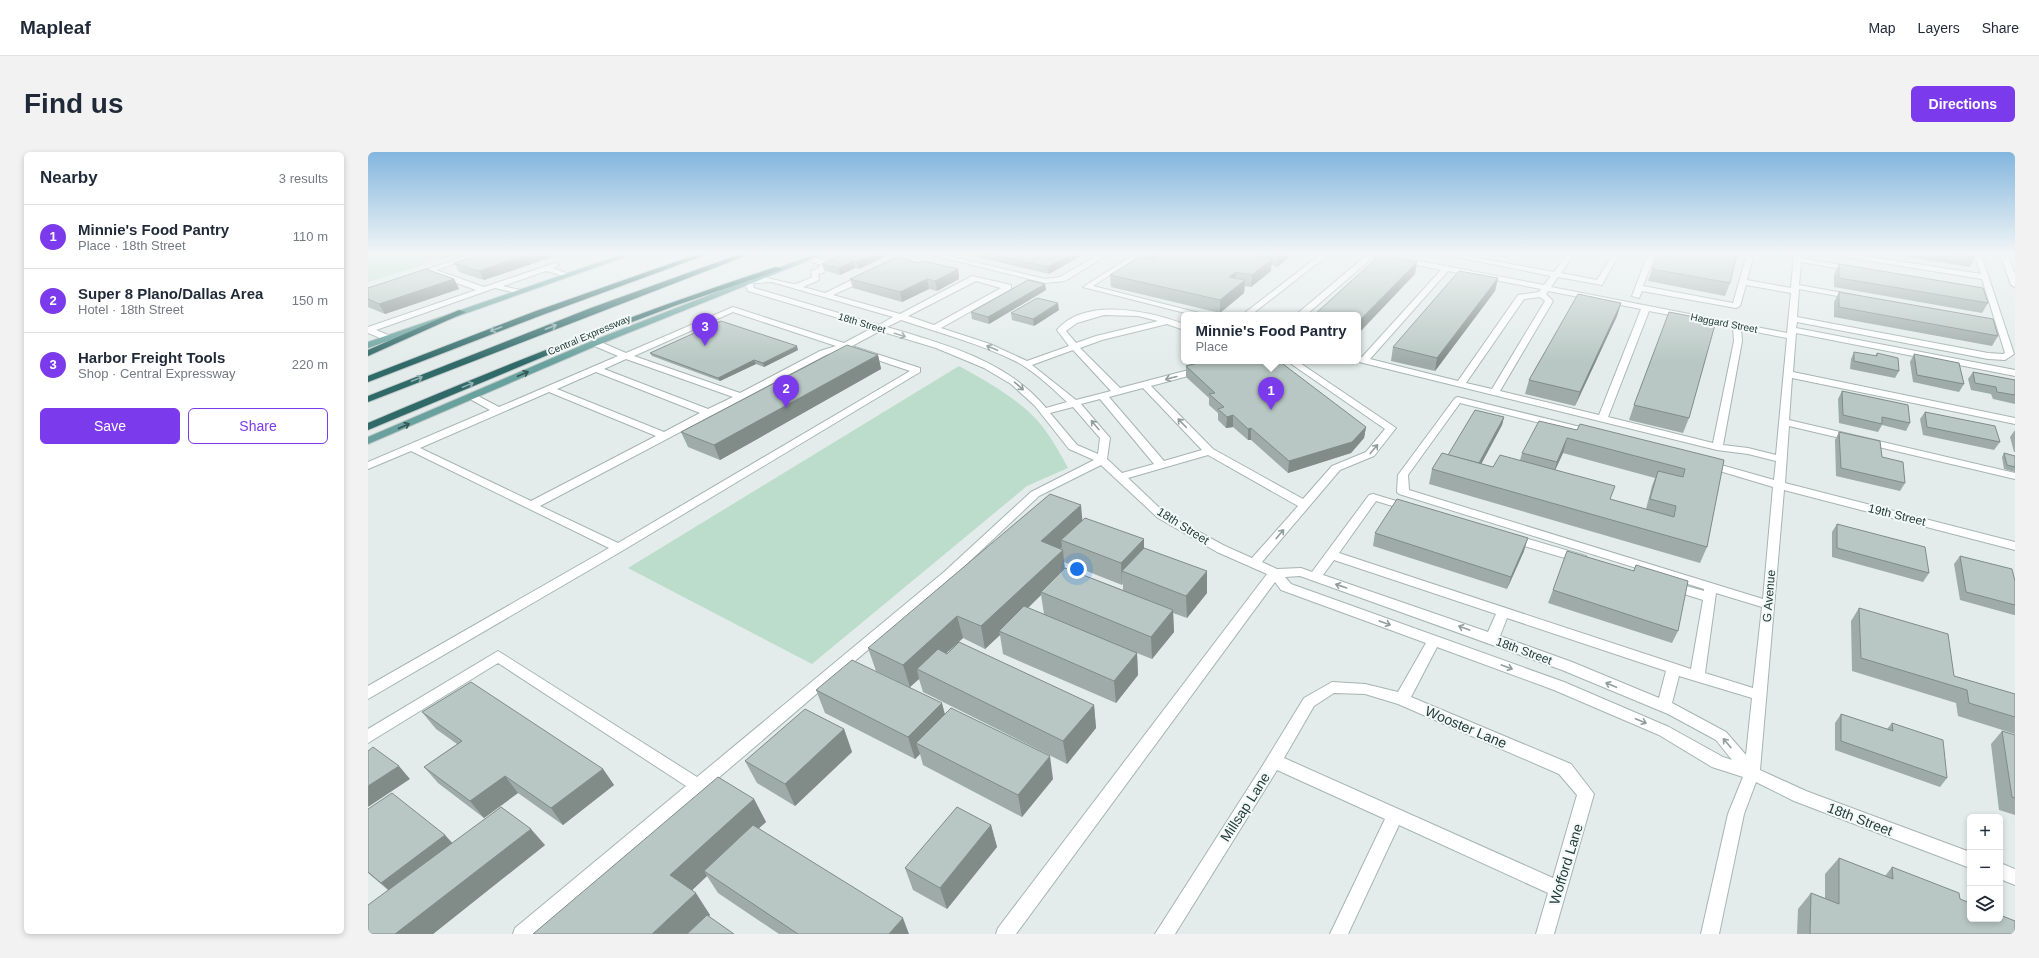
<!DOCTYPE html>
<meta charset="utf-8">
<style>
body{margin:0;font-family:Arial,sans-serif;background:#f2f2f3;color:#1f2937}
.controls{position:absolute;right:12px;bottom:12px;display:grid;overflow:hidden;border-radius:6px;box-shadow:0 2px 6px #0003}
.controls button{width:36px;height:36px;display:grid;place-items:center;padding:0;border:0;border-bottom:1px solid #e0e1e3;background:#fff;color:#1f2937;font:20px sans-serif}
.you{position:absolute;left:709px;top:417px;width:14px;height:14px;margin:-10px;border:3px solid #fff;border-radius:50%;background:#1a73e8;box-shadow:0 0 0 6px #1a73e833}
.badge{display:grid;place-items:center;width:26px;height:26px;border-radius:50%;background:#7c3aed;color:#fff;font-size:13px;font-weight:700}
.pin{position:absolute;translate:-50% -33px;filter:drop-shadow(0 1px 2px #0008)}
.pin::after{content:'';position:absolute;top:21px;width:14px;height:12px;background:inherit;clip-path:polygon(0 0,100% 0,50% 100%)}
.popup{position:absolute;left:813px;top:160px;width:180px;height:52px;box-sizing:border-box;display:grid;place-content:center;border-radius:6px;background:#fff;filter:drop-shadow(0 1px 3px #0005);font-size:13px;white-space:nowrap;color:#747a83}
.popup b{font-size:15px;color:#1f2937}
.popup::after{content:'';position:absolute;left:50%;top:100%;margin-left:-8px;border:8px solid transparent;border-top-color:#fff}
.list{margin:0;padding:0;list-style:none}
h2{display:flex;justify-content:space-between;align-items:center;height:52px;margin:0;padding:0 16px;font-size:17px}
h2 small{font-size:13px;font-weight:400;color:#747a83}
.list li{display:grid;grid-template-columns:26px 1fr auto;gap:12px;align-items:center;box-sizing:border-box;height:64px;padding:0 16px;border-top:1px solid #e0e1e3}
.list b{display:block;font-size:15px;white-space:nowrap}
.list p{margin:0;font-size:13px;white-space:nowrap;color:#747a83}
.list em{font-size:13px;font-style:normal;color:#747a83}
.actions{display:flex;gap:8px;padding:12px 16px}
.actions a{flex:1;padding:9px 0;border:1px solid #7c3aed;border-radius:6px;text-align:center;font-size:14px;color:#7c3aed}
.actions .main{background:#7c3aed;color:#fff}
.icon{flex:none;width:22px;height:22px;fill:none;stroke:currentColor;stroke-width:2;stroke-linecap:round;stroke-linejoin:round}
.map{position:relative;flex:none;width:1647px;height:782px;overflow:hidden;border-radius:6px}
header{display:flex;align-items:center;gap:24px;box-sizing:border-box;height:56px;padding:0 20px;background:#fff;border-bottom:1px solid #e0e1e3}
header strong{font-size:19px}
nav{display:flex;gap:22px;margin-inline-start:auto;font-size:14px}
.intro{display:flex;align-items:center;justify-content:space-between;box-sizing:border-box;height:96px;padding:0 24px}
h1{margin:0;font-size:28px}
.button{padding:10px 18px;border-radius:6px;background:#7c3aed;color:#fff;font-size:14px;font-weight:700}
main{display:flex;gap:24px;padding:0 24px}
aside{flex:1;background:#fff;border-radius:6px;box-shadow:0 2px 6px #0003}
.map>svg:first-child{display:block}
.green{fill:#bcddcb}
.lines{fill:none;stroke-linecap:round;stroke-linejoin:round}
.minor-casing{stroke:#a6b4b2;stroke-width:2}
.major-casing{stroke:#c1c9c8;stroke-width:2}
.highway-casing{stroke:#c1c9c8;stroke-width:2}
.minor{fill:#fff;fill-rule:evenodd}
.major{fill:#68a19d;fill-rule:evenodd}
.highway{fill:#2f6968;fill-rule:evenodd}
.wall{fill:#9eaba8;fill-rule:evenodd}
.shaded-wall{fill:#818b88}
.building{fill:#b8c7c3;stroke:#818b88}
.oneway{stroke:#91b1b0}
.oneway2{stroke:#919e9d}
.oneway3{stroke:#345654}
.labels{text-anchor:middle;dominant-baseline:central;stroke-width:4;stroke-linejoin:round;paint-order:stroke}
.far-street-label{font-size:10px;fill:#233d3b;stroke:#f3f9f7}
.street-label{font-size:12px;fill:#233d3b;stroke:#f3f9f7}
.near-street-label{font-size:14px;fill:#233d3b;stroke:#f3f9f7}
</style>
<header>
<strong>Mapleaf</strong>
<nav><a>Map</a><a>Layers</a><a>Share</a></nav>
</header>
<div class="intro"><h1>Find us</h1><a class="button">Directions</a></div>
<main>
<aside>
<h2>Nearby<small>3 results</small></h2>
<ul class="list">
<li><span class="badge">1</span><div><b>Minnie's Food Pantry</b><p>Place · 18th Street</p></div><em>110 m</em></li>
<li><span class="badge">2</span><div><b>Super 8 Plano/Dallas Area</b><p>Hotel · 18th Street</p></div><em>150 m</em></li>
<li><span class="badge">3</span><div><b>Harbor Freight Tools</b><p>Shop · Central Expressway</p></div><em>220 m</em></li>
</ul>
<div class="actions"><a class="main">Save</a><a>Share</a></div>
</aside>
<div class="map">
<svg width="1647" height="782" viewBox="0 0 1647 782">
<rect width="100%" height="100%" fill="#e3ecea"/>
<g class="green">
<polygon points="0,102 90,102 0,130"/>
<path d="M591 214C619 229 659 252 677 278 686 290 693 303 700 316L659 334 444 512 260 416Z"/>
</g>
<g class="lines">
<defs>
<g id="minor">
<polygon points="105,102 115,102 68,118 116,135 187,111 191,113 185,116 203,123 199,125 178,119 135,134 152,138 152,142 127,136 8,178 23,184 23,188 17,188 0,181 0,175 108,138 61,121 46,125 42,123"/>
<path d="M477 102H486L461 114 455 121 450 122 451 128 435 135 457 141 494 123H500V127L465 143 532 162 604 124 643 133V137L573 176 622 192 659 209 701 194 689 178C717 145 781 159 816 172V178L799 172 734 188 712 196 752 236 832 215 835 216V220L783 234 845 297 935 347 964 314 998 300 1017 277 919 209H929L1028 276 1006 304 972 318 894 410 909 417 933 416 944 420 1001 343 1005 342 1045 354 1047 356 1041 359 1008 349 971 401 1323 517 1335 448 1300 437 1298 434 1300 431 1304 430 1336 439V437L1031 342 1029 340 1030 323 1087 246 1090 245 1229 279 1230 281 1225 284 1092 251 1040 323 1041 338 1395 447 1405 335 1335 314 1334 312 1339 309 1406 328 1408 309 1380 302 1349 298 987 209H990V204L994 205 1073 118 1006 104 938 163H929L930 161 1000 102H1014L1176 133 1183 124 1074 102H1088L1186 120 1200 102H1206L1193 121 1229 128 1245 102H1251L1234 133 1190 125 1183 135 1419 181 1423 141 1378 133 1372 154 1368 156 1274 139 1271 146 1264 144 1280 102H1287L1275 134 1365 151 1379 102H1386L1379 128 1423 136 1426 102H1433V106L1485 115 1489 117 1485 119 1433 110 1431 133 1486 143 1490 145 1486 147 1431 137 1429 165 1620 201 1635 202 1637 201 1614 127 1472 104 1468 102H1484L1613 122 1606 102H1613L1646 202 1637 208 1620 207 1429 170 1428 176 1647 218V224L1428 181 1425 220 1647 266V272L1424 226 1421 268 1647 321V327L1421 274 1417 331 1647 390V398L1416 338 1392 618 1438 639 1602 700V716L1426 649 1388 630 1376 662 1351 782H1333L1360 662 1375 625 1344 615 1291 583 1186 538 1069 495 1043 545 1203 612 1226 642 1186 782H1168L1180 741 1031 673 980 782H962L1017 667 909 618 807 782H787L895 613 936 546 964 530 997 532 1030 540 1058 491 913 438 907 430 648 782H628L630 776 899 422 849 400 790 366 733 313 671 344 584 426 168 782H145L147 776 318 634 130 511 0 591V577L130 499 329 625 576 420 663 340 726 308 701 297 667 254 643 232 616 216 568 196 512 179 484 194 552 216V220L254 399 0 547V534L241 396 43 299 0 317V310L122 258 100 246V242H106L131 255 250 204 224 193V189H230L258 201 365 155 476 191 504 176 380 139 376 129C388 119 413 131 426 132 431 132 439 127 444 125L443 119 449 117 453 113 438 108V104L458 109ZM1080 119 1173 137 1171 140 1150 143 1090 229 1002 207ZM608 129 633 136 566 173 540 164ZM404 130 525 165 511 173 386 136 385 131ZM1180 139 1273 157 1231 263 1132 239 1185 149 1178 142ZM1172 145 1177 149 1124 237 1098 231 1156 147ZM1281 159 1365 175 1366 189 1345 291 1240 265ZM365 160 468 194 452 199 372 241 266 204ZM736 163 770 164 790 169 728 184 708 191 698 179 709 171ZM533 168C572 181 613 192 649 210 667 220 684 236 699 250L678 256C639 208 575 192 519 175ZM1373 177 1419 186 1408 303 1380 296 1355 293 1374 189ZM477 197 542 219 250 391 172 354 458 203ZM705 198 743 239 708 248 664 213ZM258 207 365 245 340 257 236 217ZM228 220 332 261 296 280 189 237ZM775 236 834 298 796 309 741 245ZM181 240 288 284 163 349 52 296ZM732 247 786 312 754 321 739 307 742 286 713 252ZM705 255 732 286 730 302 709 293 682 261ZM840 303 930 354 884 406 857 394 798 362 760 326ZM966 408 1128 462 1120 480 955 423ZM932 424 1194 518 1300 562 1348 588 1364 608 1355 605 1301 575 1196 530 923 432 917 425ZM1348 441 1394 455 1385 536 1337 521ZM1139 466 1298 519 1291 546 1204 510 1132 484ZM1311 524 1384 546 1378 603 1358 580 1304 551ZM966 541 997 542 1030 552 1191 622 1209 643 1185 726 916 606 946 554Z"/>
<polygon points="560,102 572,102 677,127 692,125 732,102 741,102 697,129 677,131"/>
<polygon points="767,102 775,102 725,134 839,163 825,163 715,135"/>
<polygon points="953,102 961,102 883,163 874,163"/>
<polygon points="1632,102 1640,102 1647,122 1647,135 1643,133"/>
<polygon points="1143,382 1218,404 1220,407 1214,411 1139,389 1137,386 1139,383"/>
<polygon points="1632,711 1647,717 1647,733 1632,727"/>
</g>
<g id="major">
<polygon points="255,102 265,102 0,196 0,190"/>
<polygon points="446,102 456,102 230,193 0,292 0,285 224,189"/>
</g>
<g id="highway">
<polygon points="330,102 340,102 174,163 0,230 0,224 168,159"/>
<polygon points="372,102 382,102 0,250 0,244 223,156"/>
<path d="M408 115 415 117 309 153 206 192 0 278V271C134 214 269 160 408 115Z"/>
<polygon points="91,158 98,160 0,204 0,198"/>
</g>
</defs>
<use href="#minor" class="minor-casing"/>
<use href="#major" class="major-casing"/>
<use href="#highway" class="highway-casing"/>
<use href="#minor" class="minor"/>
<use href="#major" class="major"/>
<use href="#highway" class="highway"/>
</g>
<g class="wall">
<polygon points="522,102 491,117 487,116 472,123 456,118 454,112"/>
<polygon points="596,102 716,102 681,122"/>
<polygon points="779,102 925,102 909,115 903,113 903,119 883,135 877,134 876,141 852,161 743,135 742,123 779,107"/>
<polygon points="1114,102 1143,102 1139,106"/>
<polygon points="1519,102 1606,102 1607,105 1602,115"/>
<polygon points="184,105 116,128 91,120 86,111"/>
<polygon points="550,111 590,117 591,127 569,139 561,137 534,150 485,136 482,127"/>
<polygon points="1471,112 1620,151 1614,161 1466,135 1466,122"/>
<polygon points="1284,117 1362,131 1357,144 1280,129"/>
<polygon points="1130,126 1127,139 1067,219 1023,209 1025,195"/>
<polygon points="86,127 91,137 17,162 0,155 0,136"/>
<polygon points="677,132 678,138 621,172 604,167 603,160"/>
<polygon points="1471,140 1630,184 1624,194 1466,165 1466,150"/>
<polygon points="1253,151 1249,164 1207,254 1157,242 1161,228"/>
<polygon points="691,158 666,174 644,168 643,161"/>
<polygon points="430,198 396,215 388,212 352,229 284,204 282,201"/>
<polygon points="1486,200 1507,204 1509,201 1531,219 1527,226 1482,217 1483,207"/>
<polygon points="1546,202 1596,232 1591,240 1545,230 1542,210"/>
<polygon points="510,203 513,217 352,308 320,295 313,280"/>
<polygon points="818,214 998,275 996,286 983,301 920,321 883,288 880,288 865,275 858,276 850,268 850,261 841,253 841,246 818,225"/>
<polygon points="1605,220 1647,228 1647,252 1625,247 1623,242 1603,238 1600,227"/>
<polygon points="1474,239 1542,271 1538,279 1514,273 1510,280 1471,271 1470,247"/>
<polygon points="1266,253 1321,266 1315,281 1261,268"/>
<polygon points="1557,260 1632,290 1626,298 1555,283 1552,267"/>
<path d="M1136 265 1134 273 1113 312 1125 315 1152 308 1154 301 1209 278 1356 308 1339 395 1332 411 1061 332 1064 317 1080 303ZM1195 301 1287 326 1284 334 1278 357 1242 347 1187 318Z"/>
<polygon points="1647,278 1647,300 1646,300 1642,285"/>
<polygon points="1471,280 1514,305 1537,331 1532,339 1468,324 1467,288"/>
<polygon points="1636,301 1647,304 1647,320 1636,317 1634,305"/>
<path d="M715 368 776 387V396L839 441 819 466 805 461 806 480 784 507 769 501 770 523 748 551 635 502 632 483 617 497 595 486 578 501 726 553 728 576 699 612 555 540 551 527 542 535 577 562 685 627 654 665 555 613 552 602 547 607 457 561 448 538 539 534 508 519 500 496ZM696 410 754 433 755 432V438L697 416ZM673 443 676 462 660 456Z"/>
<polygon points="1469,372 1561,421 1555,430 1464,405 1464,380"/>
<polygon points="1007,381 1156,399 1139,437 1005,394"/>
<polygon points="1592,404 1647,429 1647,463 1646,463 1592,448 1586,412"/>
<polygon points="1268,413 1310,479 1304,491 1180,451 1185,438 1265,419"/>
<polygon points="1491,456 1586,524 1647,542 1647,582 1590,564 1588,551 1484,519 1483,469"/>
<polygon points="54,560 235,617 246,633 195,673 150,641 116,666 70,631 56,615 89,592 68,577"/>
<polygon points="1473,562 1519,577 1524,571 1579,626 1572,635 1467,598 1467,571"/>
<polygon points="476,577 484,600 427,654 389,631 377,609"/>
<polygon points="1634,579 1647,583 1647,663 1631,658 1623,592"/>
<polygon points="386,647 398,670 390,676 541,782 411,782 350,741 339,724 324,738 342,763 341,764 165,782"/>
<polygon points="0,657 84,691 177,693 65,782 0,782 20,738 0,721"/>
<polygon points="623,673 629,695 579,757 545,738 537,716"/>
<polygon points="1471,706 1517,724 1524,715 1592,747 1647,782 1429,782 1430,757 1443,741 1457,746 1457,722"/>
</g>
<g class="shaded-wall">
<polygon points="163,102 183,102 184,105 116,128 111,119"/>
<polygon points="508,102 522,102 491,117 489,110"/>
<polygon points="704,102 716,102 681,122 680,115"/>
<polygon points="891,102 894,102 894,111 888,104"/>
<polygon points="910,102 925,102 909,115"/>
<polygon points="1140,102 1143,102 1139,106"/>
<polygon points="904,107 903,119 883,135 884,123"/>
<polygon points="486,109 487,116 472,123 471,116"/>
<polygon points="1049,110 1047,122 990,182 990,170"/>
<polygon points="590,117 591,127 569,139 567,129"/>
<polygon points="868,120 867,132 861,125"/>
<polygon points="1130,126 1127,139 1067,219 1069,206"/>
<polygon points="86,127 91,137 17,162 11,152"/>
<polygon points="559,127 561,137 534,150 532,140"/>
<polygon points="877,128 876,141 852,161 852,148"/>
<polygon points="677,132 678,138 621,172 620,165"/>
<polygon points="690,151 691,158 666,174 665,167"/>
<polygon points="1253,151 1249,164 1207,254 1212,240"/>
<polygon points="429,194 430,198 396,215 395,211"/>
<polygon points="510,203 513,217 352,308 346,293"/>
<polygon points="386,208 388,212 352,229 350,226"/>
<polygon points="865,263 865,275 858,276 859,265"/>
<polygon points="1136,265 1134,273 1109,320 1111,312"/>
<polygon points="998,275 996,286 983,301 920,321 921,309"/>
<polygon points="883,276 883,288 880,288 880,277"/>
<polygon points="1199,286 1195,301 1184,325 1189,310"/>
<polygon points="713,353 715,375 693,388 694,395 676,411 673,389"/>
<polygon points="1160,386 1156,399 1139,437 1143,425"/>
<polygon points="776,387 776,409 754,419 754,433 753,411"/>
<polygon points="695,398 697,420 673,440 673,443 634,481 631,479 632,483 617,497 613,474"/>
<polygon points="839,419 839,441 819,466 818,444"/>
<polygon points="805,458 806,480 784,507 783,485"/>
<polygon points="589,464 595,486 557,521 549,517 551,527 542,535 535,513"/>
<polygon points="769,501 770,523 748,551 746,529"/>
<polygon points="574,551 580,574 548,591 552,602 547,607 540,585"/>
<polygon points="726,553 728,576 699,612 695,589"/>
<polygon points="476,577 484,600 427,654 417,632"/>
<polygon points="682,604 685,627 654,665 650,643"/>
<polygon points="31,614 42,627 0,655 0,634"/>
<polygon points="235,617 246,633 195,673 183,656"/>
<polygon points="137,624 150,641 116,666 102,649"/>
<polygon points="386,647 398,670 341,722 336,719 339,724 317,745 302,723"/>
<polygon points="623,673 629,695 579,757 572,736"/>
<polygon points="163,677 177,693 65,782 27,782"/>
<polygon points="77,683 89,696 26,743 13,731"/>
<polygon points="328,741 342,763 323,782 284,782"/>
<polygon points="535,766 541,782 521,782"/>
</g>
<g class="building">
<polygon points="114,102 163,102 111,119 86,111"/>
<polygon points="477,102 508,102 489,110 486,109 471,116 454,112"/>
<polygon points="622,102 704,102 680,115"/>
<polygon points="785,102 891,102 888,104 904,107 884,123 868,120 861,125 877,128 852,148 742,123 771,105 786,108 793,103"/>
<polygon points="1310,102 1369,102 1362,131 1284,117 1290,103 1308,106"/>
<polygon points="1584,102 1606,102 1607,105"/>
<polygon points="1012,103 1049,110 990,170 990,163 946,163"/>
<polygon points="529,105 550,111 554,109 590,117 567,129 559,127 532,140 482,127"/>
<polygon points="1471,112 1615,136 1620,151 1471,126"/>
<polygon points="58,117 86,127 11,152 0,147 0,136"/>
<polygon points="1091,119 1130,126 1069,206 1025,195"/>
<polygon points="660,128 677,132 620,165 603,160"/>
<polygon points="1471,140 1625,167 1630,184 1471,155"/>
<polygon points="1210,142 1253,151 1212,240 1161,228"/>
<polygon points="669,146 690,151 665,167 643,161"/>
<polygon points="1301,160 1348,169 1321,266 1266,253"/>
<polygon points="353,169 429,194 395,211 386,208 350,226 282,201"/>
<polygon points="479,193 510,203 346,293 313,280"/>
<polygon points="1486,200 1509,204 1509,201 1530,206 1531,219 1486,209"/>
<polygon points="1546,202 1591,211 1596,232 1549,223"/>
<polygon points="838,209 911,209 998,275 984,290 921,309 883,276 880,277 865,263 859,265 850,257 856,255 841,242 847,241 818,214"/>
<polygon points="1605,220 1647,228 1647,243 1629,240 1628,235 1607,231"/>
<polygon points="1474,239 1540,253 1542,271 1514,265 1514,272 1475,263"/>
<polygon points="1107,258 1136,265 1111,311 1080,303"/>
<polygon points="1557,260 1627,274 1632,290 1559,275"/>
<polygon points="1171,269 1209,278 1212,272 1356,308 1339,395 1064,317 1074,301 1125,315 1132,303 1247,334 1242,347 1306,365 1308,354 1282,347 1290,319 1315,325 1317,317 1199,286 1189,310 1154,301"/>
<polygon points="1471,280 1512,289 1514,305 1535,310 1537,331 1473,316"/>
<polygon points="1636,301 1647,304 1647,315 1639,313"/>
<polygon points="682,342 713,353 673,389 695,398 613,474 589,464 535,513 500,496"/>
<polygon points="1029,347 1160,386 1143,425 1007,381"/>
<polygon points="717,366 776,387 753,411 693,388"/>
<polygon points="1469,372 1557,395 1561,421 1469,396"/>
<polygon points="776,396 839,419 818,444 754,419"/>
<polygon points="1199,399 1266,419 1268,413 1320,429 1310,479 1185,438"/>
<polygon points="1592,404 1644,417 1647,429 1647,453 1598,440"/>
<polygon points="697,416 805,458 783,485 673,440"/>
<polygon points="656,454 769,501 746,529 631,479"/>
<polygon points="1491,456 1580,482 1586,524 1647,542 1647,565 1601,551 1599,538 1493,506"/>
<polygon points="591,490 726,553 695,589 549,517 570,497 579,502"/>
<polygon points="484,508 574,551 540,585 448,538"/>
<polygon points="103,530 235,617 183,656 137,624 102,649 56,615 94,589 54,560"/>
<polygon points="583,556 682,604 650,643 548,591"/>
<polygon points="437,557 476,577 417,632 377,609"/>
<polygon points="1473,562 1525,579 1524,571 1575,588 1579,626 1473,589"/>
<polygon points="1634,579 1647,583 1647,646 1644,645"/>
<polygon points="5,595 31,614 0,634 0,599"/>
<polygon points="350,625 386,647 302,723 328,741 284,782 165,782"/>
<polygon points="24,641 77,683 13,731 0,720 0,657"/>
<polygon points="133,655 163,677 27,782 0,782 0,753"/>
<polygon points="589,655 623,673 572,736 537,716"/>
<polygon points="385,673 535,766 521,782 430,782 336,719"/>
<polygon points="1471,706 1525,727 1524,715 1591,741 1592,747 1602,751 1602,767 1632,767 1632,763 1647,769 1647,782 1442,782 1443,741 1471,752"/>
<polygon points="339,763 366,782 319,782"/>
</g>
<defs><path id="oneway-shaft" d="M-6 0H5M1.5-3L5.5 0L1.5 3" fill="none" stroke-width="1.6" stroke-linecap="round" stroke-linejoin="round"/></defs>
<g class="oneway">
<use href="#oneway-shaft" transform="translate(183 175) rotate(-21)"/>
<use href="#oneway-shaft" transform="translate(128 177) rotate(160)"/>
<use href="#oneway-shaft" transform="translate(49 227) rotate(-22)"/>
<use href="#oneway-shaft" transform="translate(100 233) rotate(-22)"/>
</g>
<g class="oneway2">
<use href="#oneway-shaft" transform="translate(532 183) rotate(17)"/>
<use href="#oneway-shaft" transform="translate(624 196) rotate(-157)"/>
<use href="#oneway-shaft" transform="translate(803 226) rotate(165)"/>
<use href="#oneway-shaft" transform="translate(651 234) rotate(41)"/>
<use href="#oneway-shaft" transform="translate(814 271) rotate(-134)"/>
<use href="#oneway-shaft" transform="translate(727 273) rotate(-130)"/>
<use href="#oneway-shaft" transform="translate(1006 297) rotate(-50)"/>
<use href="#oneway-shaft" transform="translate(912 382) rotate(-50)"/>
<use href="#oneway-shaft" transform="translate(973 434) rotate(-161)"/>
<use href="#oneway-shaft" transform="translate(1017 471) rotate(20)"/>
<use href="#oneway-shaft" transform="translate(1096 476) rotate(-160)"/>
<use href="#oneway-shaft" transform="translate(1139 515) rotate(20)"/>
<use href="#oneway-shaft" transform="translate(1243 533) rotate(-157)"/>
<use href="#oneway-shaft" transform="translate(1273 569) rotate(23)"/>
<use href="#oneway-shaft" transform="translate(1359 591) rotate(-130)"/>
</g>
<g class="oneway3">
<use href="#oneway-shaft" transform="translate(155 222) rotate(-23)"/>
<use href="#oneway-shaft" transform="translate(36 274) rotate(-24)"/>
</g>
<linearGradient id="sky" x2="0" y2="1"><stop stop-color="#83b6de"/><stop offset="0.48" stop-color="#f2f6f6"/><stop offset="1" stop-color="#f2f6f6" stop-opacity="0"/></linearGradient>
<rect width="1647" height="211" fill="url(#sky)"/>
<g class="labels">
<g class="far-street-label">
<text transform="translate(494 171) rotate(17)">18th Street</text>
<text transform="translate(1356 171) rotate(11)">Haggard Street</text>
<text transform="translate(221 183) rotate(-23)">Central Expressway</text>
</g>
<g class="street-label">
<text transform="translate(1529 363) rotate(14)">19th Street</text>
<text transform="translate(815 374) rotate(32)">18th Street</text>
<text transform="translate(1401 444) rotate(-85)">G Avenue</text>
<text transform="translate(1156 499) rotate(20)">18th Street</text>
</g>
<g class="near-street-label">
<text transform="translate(1098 575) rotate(23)">Wooster Lane</text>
<text transform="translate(877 655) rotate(-57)">Millsap Lane</text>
<text transform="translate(1492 667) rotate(21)">18th Street</text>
<text transform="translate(1198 712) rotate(-73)">Wofford Lane</text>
</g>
</g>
</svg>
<div class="controls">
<button>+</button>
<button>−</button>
<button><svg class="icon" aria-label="layers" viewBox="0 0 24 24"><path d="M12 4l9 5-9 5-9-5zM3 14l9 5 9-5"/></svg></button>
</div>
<div class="you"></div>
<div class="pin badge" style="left:903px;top:258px">1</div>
<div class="popup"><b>Minnie's Food Pantry</b>Place</div>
<div class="pin badge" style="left:418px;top:256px">2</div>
<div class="pin badge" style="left:337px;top:194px">3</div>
</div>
</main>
